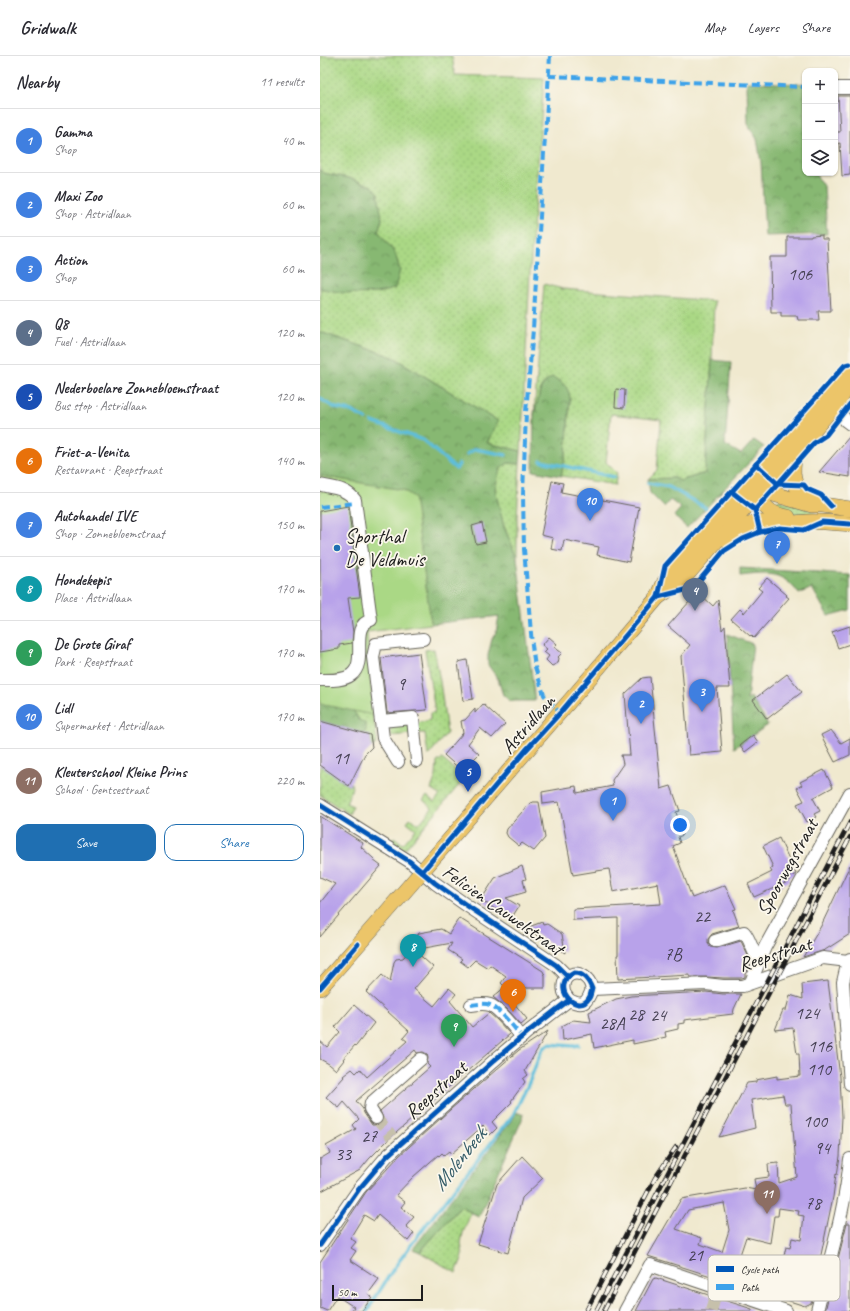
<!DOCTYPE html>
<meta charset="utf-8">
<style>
body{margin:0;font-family:Caveat,sans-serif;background:#f2f2f3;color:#2b2b33}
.controls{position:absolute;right:12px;top:12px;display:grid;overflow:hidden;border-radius:8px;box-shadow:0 1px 3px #0004}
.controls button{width:36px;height:36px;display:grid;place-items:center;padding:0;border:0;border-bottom:1px solid #e1e1e2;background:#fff;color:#2b2b33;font:20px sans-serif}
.scale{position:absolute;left:12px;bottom:10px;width:91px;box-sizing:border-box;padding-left:4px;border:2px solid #1c1c1c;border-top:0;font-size:11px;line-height:14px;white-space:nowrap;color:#1c1c1c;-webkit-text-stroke:3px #fbf7ec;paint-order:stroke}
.you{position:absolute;left:360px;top:769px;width:14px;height:14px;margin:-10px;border:3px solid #fff;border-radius:50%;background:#1a73e8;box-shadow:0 0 0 6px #1a73e833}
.badge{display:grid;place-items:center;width:26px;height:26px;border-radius:50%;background:#1f6fb2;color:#fff;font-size:13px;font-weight:700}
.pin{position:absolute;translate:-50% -33px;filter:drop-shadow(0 1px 2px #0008)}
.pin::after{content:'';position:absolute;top:21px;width:14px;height:12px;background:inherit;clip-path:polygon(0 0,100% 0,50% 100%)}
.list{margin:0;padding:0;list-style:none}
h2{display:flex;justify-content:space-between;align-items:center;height:52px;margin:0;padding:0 16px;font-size:17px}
h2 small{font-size:13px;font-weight:400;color:#7c7c81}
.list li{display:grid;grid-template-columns:26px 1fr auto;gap:12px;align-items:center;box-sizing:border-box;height:64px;padding:0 16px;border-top:1px solid #e1e1e2}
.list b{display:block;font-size:15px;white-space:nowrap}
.list p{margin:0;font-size:13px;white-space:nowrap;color:#7c7c81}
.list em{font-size:13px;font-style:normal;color:#7c7c81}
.actions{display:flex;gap:8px;padding:12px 16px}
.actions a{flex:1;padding:9px 0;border:1px solid #1f6fb2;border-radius:12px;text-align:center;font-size:14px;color:#1f6fb2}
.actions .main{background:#1f6fb2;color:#fff}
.icon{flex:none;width:22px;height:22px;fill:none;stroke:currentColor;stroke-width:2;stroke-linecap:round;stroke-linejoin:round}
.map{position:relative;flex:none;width:530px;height:1255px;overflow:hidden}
header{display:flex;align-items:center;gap:24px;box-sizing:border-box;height:56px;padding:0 20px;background:#fff;border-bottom:1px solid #e1e1e2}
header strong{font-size:19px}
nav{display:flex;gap:22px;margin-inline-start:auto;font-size:14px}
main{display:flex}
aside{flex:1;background:#fff}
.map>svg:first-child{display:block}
.grass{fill:url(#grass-dots);stroke:#637a50}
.forest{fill:url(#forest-crowns);stroke:#526a47}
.garden{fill:#aad885;stroke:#637a50}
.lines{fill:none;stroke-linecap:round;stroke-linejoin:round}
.stream{stroke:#5dbedc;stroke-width:3.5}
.building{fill:#b8a2ea;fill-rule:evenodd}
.minor-tunnel{stroke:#c6c0ab;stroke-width:12;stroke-dasharray:12 6;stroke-linecap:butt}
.minor-casing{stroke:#66645b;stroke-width:14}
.major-casing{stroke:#66645b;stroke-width:16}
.minor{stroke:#fff;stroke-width:12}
.major{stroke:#ecc569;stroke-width:15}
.rail-casing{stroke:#1c1c1c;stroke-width:4.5}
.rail{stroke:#fbf7ec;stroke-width:3;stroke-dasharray:9;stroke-linecap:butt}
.quiet{stroke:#3da2ea;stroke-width:4;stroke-dasharray:8 4;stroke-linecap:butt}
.cycleway-casing{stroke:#fbf7ec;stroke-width:8}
.cycleway{stroke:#0057b8;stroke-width:5}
.poi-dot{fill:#1f6fb2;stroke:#fbf7ec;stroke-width:1.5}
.labels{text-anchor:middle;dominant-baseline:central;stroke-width:3.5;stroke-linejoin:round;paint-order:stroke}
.number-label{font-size:18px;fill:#433e50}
.poi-label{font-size:20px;fill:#1c1c1c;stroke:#fbf7ec;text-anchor:start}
.street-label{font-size:20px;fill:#1c1c1c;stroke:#fbf7ec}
.water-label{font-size:21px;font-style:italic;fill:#365d69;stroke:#fbf7ec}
.key{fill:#fbf7ec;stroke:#b8b5ae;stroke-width:1}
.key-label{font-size:11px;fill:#1c1c1c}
</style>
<header>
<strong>Gridwalk</strong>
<nav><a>Map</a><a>Layers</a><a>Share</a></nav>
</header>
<main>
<aside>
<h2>Nearby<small>11 results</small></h2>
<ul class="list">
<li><span class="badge" style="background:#3f7fe0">1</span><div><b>Gamma</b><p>Shop</p></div><em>40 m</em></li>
<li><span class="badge" style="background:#3f7fe0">2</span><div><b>Maxi Zoo</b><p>Shop · Astridlaan</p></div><em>60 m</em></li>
<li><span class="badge" style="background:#3f7fe0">3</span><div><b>Action</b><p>Shop</p></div><em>60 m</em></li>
<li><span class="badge" style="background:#5c6f8a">4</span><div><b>Q8</b><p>Fuel · Astridlaan</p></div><em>120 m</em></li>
<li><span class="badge" style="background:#1a4fb4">5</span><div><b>Nederboelare Zonnebloemstraat</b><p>Bus stop · Astridlaan</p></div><em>120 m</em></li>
<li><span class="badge" style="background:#e8710a">6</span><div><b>Friet-a-Venita</b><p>Restaurant · Reepstraat</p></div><em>140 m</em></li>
<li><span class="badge" style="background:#3f7fe0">7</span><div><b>Autohandel IVE</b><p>Shop · Zonnebloemstraat</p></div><em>150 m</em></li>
<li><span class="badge" style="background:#0f9aa8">8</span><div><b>Hondekepis</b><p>Place · Astridlaan</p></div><em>170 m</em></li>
<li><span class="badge" style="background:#2e9e5b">9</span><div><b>De Grote Giraf</b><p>Park · Reepstraat</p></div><em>170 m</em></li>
<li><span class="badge" style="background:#3f7fe0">10</span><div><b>Lidl</b><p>Supermarket · Astridlaan</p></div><em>170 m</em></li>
<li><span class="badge" style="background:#8d6e63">11</span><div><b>Kleuterschool Kleine Prins</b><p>School · Gentsestraat</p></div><em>220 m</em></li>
</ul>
<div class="actions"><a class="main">Save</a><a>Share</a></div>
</aside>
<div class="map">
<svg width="530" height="1255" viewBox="0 0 530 1255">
<defs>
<pattern id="grass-dots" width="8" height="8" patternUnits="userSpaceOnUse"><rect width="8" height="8" fill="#aad885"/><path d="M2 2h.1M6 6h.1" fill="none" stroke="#92b972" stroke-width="1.8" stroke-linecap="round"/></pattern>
<pattern id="forest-crowns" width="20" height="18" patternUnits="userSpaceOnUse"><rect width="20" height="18" fill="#87b872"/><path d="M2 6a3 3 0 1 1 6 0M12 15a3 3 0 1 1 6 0" fill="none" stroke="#6e955d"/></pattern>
</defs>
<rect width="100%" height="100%" fill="#fbf7ec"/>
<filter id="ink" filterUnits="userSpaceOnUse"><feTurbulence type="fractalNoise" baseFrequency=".025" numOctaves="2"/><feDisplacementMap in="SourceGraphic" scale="8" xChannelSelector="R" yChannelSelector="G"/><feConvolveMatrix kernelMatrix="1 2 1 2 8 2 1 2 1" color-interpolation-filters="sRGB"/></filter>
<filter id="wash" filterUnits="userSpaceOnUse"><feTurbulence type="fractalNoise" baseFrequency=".012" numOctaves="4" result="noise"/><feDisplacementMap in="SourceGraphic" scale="16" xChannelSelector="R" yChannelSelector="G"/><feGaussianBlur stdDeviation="0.9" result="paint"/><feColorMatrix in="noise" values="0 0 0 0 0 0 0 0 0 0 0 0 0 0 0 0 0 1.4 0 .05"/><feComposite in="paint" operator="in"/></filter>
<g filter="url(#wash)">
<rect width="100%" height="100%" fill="#f0e9cf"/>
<g class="grass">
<polygon points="0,0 132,0 135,19 224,22 210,215 201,395 167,387 178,365 73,301 0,276 0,232 32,237 75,197 58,175 62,163 52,130 29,122 2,117 0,114"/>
<polygon points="224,228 243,233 394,245 392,304 385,417 360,425 354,422 328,423 337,414 341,364 291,358 286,406 297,417 295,429 241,420 246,397 250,343 221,332 214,359"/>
<path d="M188 407 200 408 197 461V502C189 482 164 431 181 412 183 410 186 408 188 407Z"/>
<polygon points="459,444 491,454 497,459 465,457 452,451"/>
<polygon points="114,593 120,625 127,677 108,700 105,677 98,677 97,667 110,664 110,657 115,656 105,594"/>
<polygon points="49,605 53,659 57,684 56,688 52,691 50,679 42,677 39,664 33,654 0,648 0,631"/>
<polygon points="89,668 91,678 71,680 70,670"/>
<polygon points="122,703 145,722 86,792 83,793 71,785 74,781 83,788 96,773 87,766 90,762 99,768 112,752 103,744 107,740 114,746 120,739 111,733 116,720 117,706"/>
<polygon points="0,709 29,730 31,727 32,732 26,747 33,750 29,758 0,739"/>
<polygon points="141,1150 151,1157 143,1177 141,1187 143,1200 136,1217 100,1196"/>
</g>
<g class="forest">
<polygon points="427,26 485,28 485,117 496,117 497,121 504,131 507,178 445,180 441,106 437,83 428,68"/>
<path d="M0 114 3 117 29 122 52 130 58 137 62 163 58 175 75 197 80 214 75 232C55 241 21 238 0 232Z"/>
<polygon points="0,276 73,301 178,365 167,387 201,395 200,408 188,407 180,413 175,433 184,471 197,502 215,645 190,645 183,639 178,623 168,609 168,599 172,583 176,576 179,560 111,568 94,441 83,434 0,420"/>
<polygon points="392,304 411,306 405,389 421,398 434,384 444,391 367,472 354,460 361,452 350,444 344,451 330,437 328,423 354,422 360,425 385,417"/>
<path d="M232 321C243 326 249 331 250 343L246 397 241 420 213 415 214 359 221 332 225 326Z"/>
<path d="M420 512 530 519V554L508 560 492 532 479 538C462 514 447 517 420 520Z"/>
<polygon points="407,578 433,588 427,644 431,641 448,669 414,692"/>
<polygon points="0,648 33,654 39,664 46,668 46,675 42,677 0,665"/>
<polygon points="196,1056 204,1059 159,1161 141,1150 100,1196 93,1193 194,1061"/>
</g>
<polygon class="garden" points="0,420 83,434 94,441 111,568 47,576 53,659 0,648"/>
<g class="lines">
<g class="stream">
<polyline points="0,342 5,346 16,352 31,355 46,363"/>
<polyline points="52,366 103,384 136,413 139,408"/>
<polyline points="147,398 155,393 186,399"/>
<polyline points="221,405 294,421"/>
<polyline points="328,427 349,431 386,452"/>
<polyline points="47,1255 74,1212 102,1174 193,1059 208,1029 221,996 223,992 229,988 253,990 258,989"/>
</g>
</g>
<g id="blocks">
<g class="building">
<polygon points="518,40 530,40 530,119 522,120 520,87 515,88 515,76 520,76"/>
<polygon points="502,179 502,183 507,183 511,255 498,255 499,264 478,264 477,260 461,260 461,256 451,256 450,201 467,201 467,181 491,181 491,180"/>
<polygon points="296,333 305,334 304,352 295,351"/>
<polygon points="530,380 530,421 499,416"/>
<polygon points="232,425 243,427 241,436 319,451 309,506 277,499 279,491 244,484 242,495 231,493 233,482 221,479"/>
<polygon points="28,450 40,541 28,542 33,576 32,587 19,589 19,593 0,596 0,455"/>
<polygon points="162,467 166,486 156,488 152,470"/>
<polygon points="447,522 467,539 466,540 469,542 434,582 431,579 430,580 411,563 420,553 424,557 442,535 438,532"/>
<polygon points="378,536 393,550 398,544 402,574 405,570 410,632 397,632 402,696 369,699 361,600 370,589 348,570"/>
<polygon points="530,570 530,588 518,592 512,576"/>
<polygon points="229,581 237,588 234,591 242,597 238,601 239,602 238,607 232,610 226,604 229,600 224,596 227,593 222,589"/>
<polygon points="99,597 107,654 67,657 61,602"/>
<polygon points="147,604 153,643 143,645 138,606"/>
<polygon points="467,618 482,636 447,663 433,644"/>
<polygon points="330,621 341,733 351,730 360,755 356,756 363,779 358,781 360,787 353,790 372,842 405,829 416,853 413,854 419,870 392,878 388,883 388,887 390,891 397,892 421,885 431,906 427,916 425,916 425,921 422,922 403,922 386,921 370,921 370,919 298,923 297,899 298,899 298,862 253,864 253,853 341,848 338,827 293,836 289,813 253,819 239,746 223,748 222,736 256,730 257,737 293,730 292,724 303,708 301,699 310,699 305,638 322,622"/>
<polygon points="163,648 185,668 172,682 160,672 148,688 159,698 142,715 124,699 143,677 141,665 145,664 155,653 155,657"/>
<polygon points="0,665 50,679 52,691 45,698 29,730 0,709"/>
<polygon points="511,674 521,687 530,682 530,699 515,706 501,679"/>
<polygon points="433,679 438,686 425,696 420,689"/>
<polygon points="504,714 513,731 493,742 500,755 494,758 496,761 487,766 477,748 484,745 477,732 482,729 480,726"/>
<polygon points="213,746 219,746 225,782 214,795 202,787 199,790 188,781 186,777 187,773 210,747"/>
<polygon points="0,760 43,787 41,791 54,803 53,804 61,810 0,881 0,847 15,828 0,821"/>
<polygon points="459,782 476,818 469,822 470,825 434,841 428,828 452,816 450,813 453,811 443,790"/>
<polygon points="530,809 530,878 505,894 483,901 501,870"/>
<polygon points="202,810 206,823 203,824 206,836 186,842 199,850 191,863 161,844 175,822"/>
<path d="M139 862 223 915 225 920V932H207L202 930 189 941 207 963 201 968 187 953 173 941 185 931 181 927 186 920 170 909 168 912 155 904 148 911 140 905 142 903 128 894 132 887 94 894 113 911 94 933 114 950 129 932 136 938 130 945 152 971 169 957 177 964 190 978 69 1083 49 1103 40 1114 0 1136V1103L10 1097 6 1090 36 1073 33 1069 39 1063 24 1046 19 1052 6 1041 24 1021 23 1020 32 1013 36 1017 40 1013 47 1021 87 985 83 982 89 975 46 936 62 919 70 926 74 906 76 903 83 902 96 887 93 885 99 877 121 873 129 878ZM95 994 97 997 103 996 107 998 108 1002 107 1008 110 1011 60 1055 63 1062 60 1068 57 1069H52L44 1057 43 1053 36 1045Z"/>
<polygon points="222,866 223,869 227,868 242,878 245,897 206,872"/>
<path d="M508 925 520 1021 522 1061 520 1100 517 1119 516 1118 513 1141 491 1247 485 1250 328 1200 361 1143 425 1132 436 1134 434 1123 449 1121 448 1108 458 1107 459 1127 477 1121 471 1048H465L463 1039 431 1044 435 1072 399 1081 427 1027 436 1026V1024L457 1020V1023L480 1020 479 998H477L473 972 455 974 463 954H466L470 939 483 943 482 928ZM404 1147 409 1174 402 1196 380 1188 382 1182 356 1173 368 1154ZM459 1152 479 1155 478 1159 484 1160 481 1184 472 1182 470 1192 466 1191 462 1208 457 1207 455 1213 445 1210V1212L426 1204 427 1201 420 1199 426 1181 450 1187 454 1160H458Z"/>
<polygon points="386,936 403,938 421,938 414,953 413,958 364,964 364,967 358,968 358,973 345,976 346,981 313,988 313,984 274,992 272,978 243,984 242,970 253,964 271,966 269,956 296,943 311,940"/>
<polygon points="34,949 54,967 36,990 35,989 23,1003 24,1004 16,1014 9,1008 0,1003 0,985 7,991 20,976 15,971"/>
<polygon points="228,975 205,1015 208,1019 203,1023 205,1026 191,1045 192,1046 172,1066 177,1072 170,1079 163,1070 131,1098 129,1095 124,1099 122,1097 119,1100 118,1099 93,1121 76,1139 85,1146 81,1151 94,1161 86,1170 94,1177 88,1185 58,1159 54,1165 44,1159 30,1182 36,1186 31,1192 36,1195 30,1204 59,1223 48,1238 52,1241 42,1255 31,1255 34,1251 17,1240 7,1255 0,1252 0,1206 46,1136 79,1100 131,1053 199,994"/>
<polygon points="202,1100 223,1122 202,1142 188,1197 158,1188 177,1128"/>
<polygon points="527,1167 530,1167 530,1255 505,1255"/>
<polygon points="336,1222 432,1253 432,1255 316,1255 333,1223"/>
</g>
</g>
</g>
<g filter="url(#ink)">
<use href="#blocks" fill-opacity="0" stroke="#66645b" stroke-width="1"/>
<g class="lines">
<g class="minor-tunnel">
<polyline points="56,1062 72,1081"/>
<polyline points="391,1255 395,1241"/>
</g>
<defs>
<g id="minor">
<polyline points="515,32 530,32"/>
<polyline points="515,349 526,365 530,368"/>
<path d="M0 429C14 432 26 432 35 444L51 564C28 570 49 606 31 619 23 625 9 624 0 624"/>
<polyline points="61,665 93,662 97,705"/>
<polyline points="78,706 63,682 53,601 56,588 103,583"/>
<polyline points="0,749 89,805 115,827 149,851 236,909 247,920"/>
<path d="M395 885 424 876C431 884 432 897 440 905"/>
<polyline points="530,903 528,905 523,926 530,1028"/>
<polyline points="431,926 445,891 530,737"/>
<polyline points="272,933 386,928 403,930 423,930 503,902 528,905"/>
<path d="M249 944C248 942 245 939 244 936 240 919 257 911 268 924 270 926 271 930 272 933"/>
<path d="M249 944C264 951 267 947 272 933"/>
<path d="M151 949C157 948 164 947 170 949 179 952 195 973 202 981"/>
<polyline points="56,1062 50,1053 51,1047 101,1003"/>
<polyline points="0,1189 39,1133 67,1100 178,1001 209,975 249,944"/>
<polyline points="305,1255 330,1209 466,1255"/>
<path d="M497 1255C509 1204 525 1155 530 1103"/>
</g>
<g id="major">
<path d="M476 393C473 407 469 427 483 438 487 441 492 442 497 445"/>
<path d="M442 428C437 448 449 459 468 461"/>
<polyline points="431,434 450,437 492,449 503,449 530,453"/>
<path d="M406 483C425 462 448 467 474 467 478 467 482 466 486 466 501 465 515 467 530 468"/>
<polyline points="338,541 359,527 364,522 515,349 530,329"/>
<polyline points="0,932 65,858 273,618 338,541 345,525 355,513 419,441 522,320 530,315"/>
</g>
</defs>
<use href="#minor" class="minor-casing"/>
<use href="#major" class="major-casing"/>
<use href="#minor" class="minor"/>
<use href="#major" class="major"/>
<defs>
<g id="rail">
<polyline points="266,1255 335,1122 356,1091"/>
<polyline points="276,1255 530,766"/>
<polyline points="284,1255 530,781"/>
</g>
</defs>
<use href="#rail" class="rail-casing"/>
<use href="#rail" class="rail"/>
<g class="quiet">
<polyline points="230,0 213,273 206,356 203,439 204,493 212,589 215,611 224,639 240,657"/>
<polyline points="229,20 485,31"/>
<polyline points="0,451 35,447"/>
<path d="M151 949C157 948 164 947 170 949 179 952 195 973 202 981"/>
</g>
<defs>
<g id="cycleway">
<polyline points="436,408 458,428 484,429 487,433 501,439 511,450"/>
<polyline points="412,436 435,454 440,476"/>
<polyline points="435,454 494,387 506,379 530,348"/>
<polyline points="338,541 373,532 404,495 423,483 440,476 460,472 484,474 502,466 530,468"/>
<polyline points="0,749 89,805 115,827 149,851 236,909 247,920"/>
<polyline points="102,816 206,694 240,657 338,541 345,510 525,309 530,308"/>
<path d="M254 917C264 917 269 925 272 933 271 935 271 939 269 942 258 961 228 930 254 917Z"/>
<polyline points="0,932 38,888"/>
<polyline points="0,1189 39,1133 67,1100 178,1001 209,975 249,944"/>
</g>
</defs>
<use href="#cycleway" class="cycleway-casing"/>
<use href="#cycleway" class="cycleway"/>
</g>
</g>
<circle class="poi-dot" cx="17" cy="492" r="4"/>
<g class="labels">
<g class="number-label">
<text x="480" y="218">106</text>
<text x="81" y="628">9</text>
<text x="21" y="702">11</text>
<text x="382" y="860">22</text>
<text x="353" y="898">7B</text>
<text x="487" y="957">124</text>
<text x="316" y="958">28</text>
<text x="338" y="959">24</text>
<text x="292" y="967">28A</text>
<text x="500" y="990">116</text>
<text x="499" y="1013">110</text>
<text x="495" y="1065">100</text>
<text x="49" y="1080">27</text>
<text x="502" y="1092">94</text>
<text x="23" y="1098">33</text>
<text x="493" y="1147">78</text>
<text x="375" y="1199">21</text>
</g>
<g class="poi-label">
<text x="25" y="480">Sporthal<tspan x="25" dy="23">De Veldmuis</tspan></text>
</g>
<g class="street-label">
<text transform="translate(208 668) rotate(-49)">Astridlaan</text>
<text transform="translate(467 811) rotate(-61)">Spoorwegstraat</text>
<text transform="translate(183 854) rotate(35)">Felicien Cauwelstraat</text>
<text transform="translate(455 898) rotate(-17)">Reepstraat</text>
<text transform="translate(116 1034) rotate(-42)">Reepstraat</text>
</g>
<g class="water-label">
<text transform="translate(139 1103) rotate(-52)">Molenbeek</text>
</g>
</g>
<rect x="388" y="1199" width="132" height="46" rx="6" class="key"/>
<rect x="396" y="1210" width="18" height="6" fill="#0057b8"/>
<rect x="396" y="1228" width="18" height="6" fill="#3da2ea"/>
<g class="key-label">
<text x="421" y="1217">Cycle path</text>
<text x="421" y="1235">Path</text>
</g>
</svg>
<div class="controls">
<button>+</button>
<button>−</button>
<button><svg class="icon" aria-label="layers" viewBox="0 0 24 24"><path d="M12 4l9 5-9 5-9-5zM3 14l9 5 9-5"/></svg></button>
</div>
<div class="scale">50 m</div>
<div class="you"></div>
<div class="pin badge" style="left:293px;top:765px;background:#3f7fe0">1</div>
<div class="pin badge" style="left:321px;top:668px;background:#3f7fe0">2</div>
<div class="pin badge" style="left:382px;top:656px;background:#3f7fe0">3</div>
<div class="pin badge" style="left:375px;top:555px;background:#5c6f8a">4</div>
<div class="pin badge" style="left:148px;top:736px;background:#1a4fb4">5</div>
<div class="pin badge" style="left:193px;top:956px;background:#e8710a">6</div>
<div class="pin badge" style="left:457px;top:508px;background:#3f7fe0">7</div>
<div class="pin badge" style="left:93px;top:911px;background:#0f9aa8">8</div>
<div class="pin badge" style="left:134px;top:991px;background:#2e9e5b">9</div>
<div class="pin badge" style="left:270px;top:465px;background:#3f7fe0">10</div>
<div class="pin badge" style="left:447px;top:1158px;background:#8d6e63">11</div>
</div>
</main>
